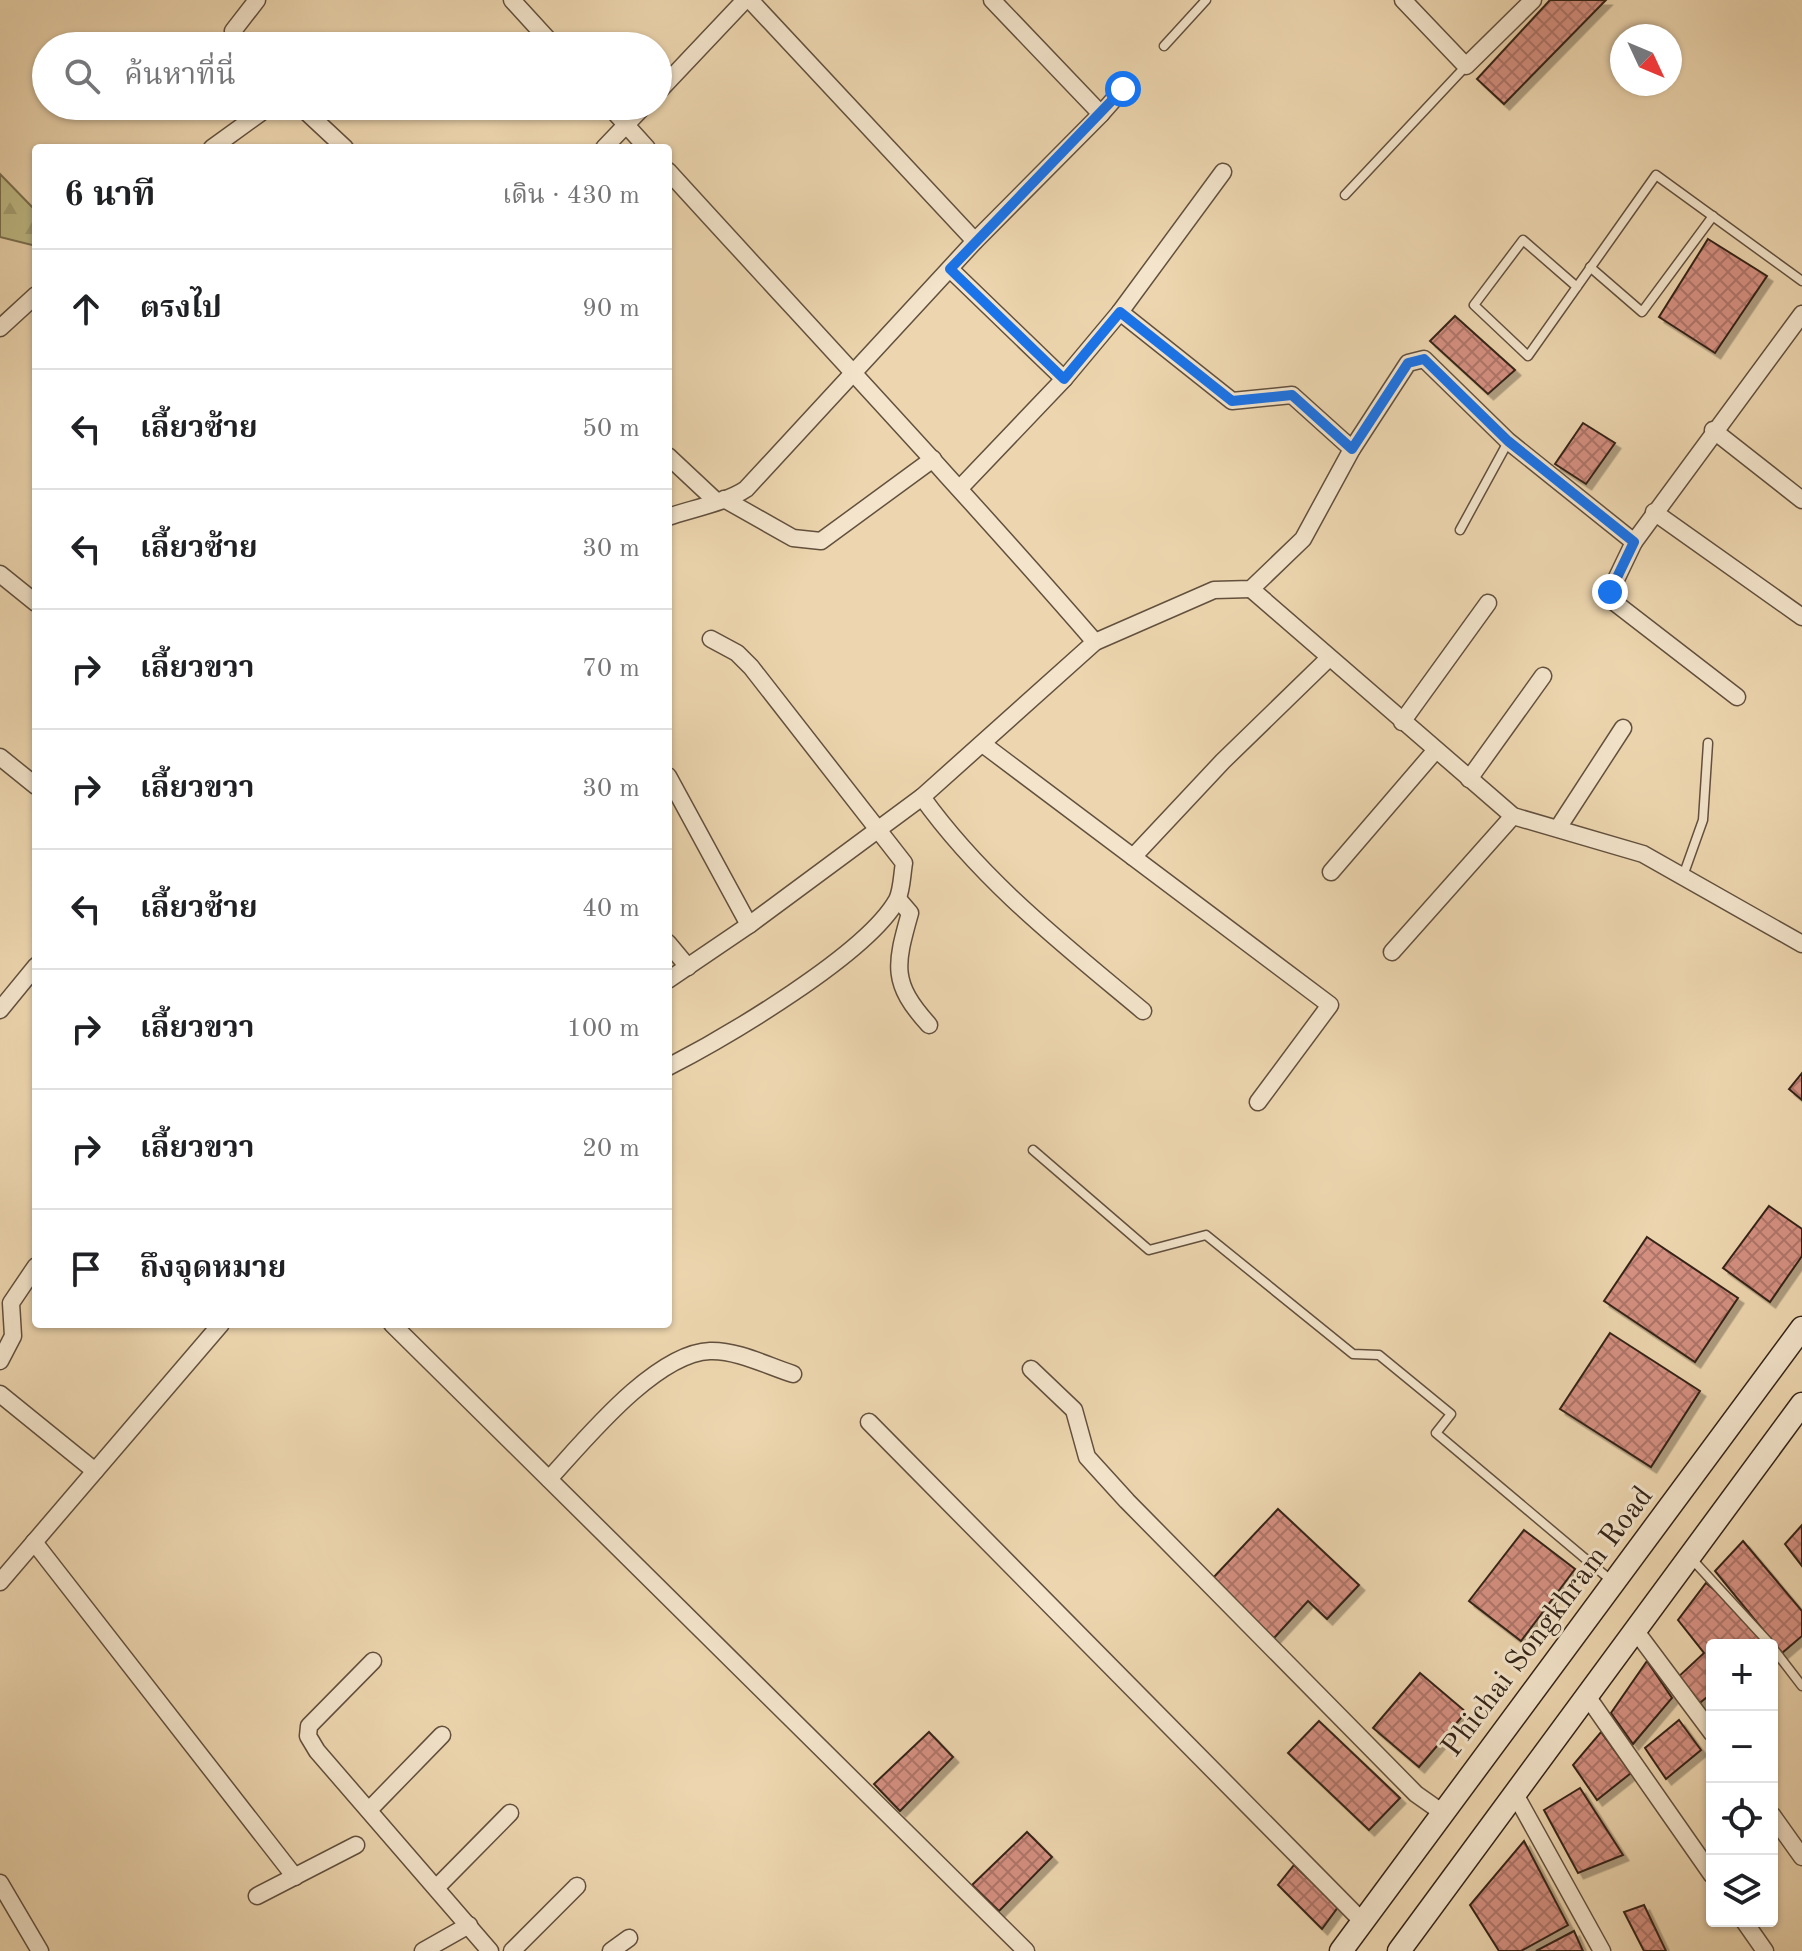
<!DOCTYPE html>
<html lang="th">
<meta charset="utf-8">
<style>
body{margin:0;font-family:"Old Standard TT","Noto Serif Thai",serif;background:#f2f2f2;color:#202124}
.controls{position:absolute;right:24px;bottom:24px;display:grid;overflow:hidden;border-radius:8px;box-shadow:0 2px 6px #0004}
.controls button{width:72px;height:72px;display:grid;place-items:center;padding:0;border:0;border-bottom:2px solid #e0e0e0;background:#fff;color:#202124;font:40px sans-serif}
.compass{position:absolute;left:1610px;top:24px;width:72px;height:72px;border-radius:50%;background:#fff;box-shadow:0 2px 6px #0004;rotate:134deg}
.stop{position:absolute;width:24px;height:24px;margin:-18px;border:6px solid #1a73e8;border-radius:50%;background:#fff}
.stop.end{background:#1a73e8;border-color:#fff;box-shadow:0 2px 8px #0008}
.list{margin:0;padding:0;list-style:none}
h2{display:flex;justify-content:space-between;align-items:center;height:104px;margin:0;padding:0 32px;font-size:34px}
h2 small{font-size:26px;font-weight:400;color:#757577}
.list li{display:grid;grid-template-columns:52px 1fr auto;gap:24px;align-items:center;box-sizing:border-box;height:120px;padding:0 32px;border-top:2px solid #e0e0e0}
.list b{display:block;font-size:30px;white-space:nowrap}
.list em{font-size:26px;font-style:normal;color:#757577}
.icon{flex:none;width:44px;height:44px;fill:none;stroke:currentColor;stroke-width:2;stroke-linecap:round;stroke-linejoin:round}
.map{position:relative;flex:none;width:1802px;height:1951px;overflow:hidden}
.search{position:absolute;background:#fff;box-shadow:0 2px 6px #0004;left:32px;top:32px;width:640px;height:88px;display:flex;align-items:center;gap:20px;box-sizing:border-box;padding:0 28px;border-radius:44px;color:#757577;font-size:30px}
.panel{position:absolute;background:#fff;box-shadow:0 2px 6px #0004;left:32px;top:144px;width:640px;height:1184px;border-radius:8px}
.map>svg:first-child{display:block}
.forest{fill:url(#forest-firs);stroke:#7a7050;stroke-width:2}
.building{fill:url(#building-cross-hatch);stroke:#342419;stroke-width:2;filter:url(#shadow)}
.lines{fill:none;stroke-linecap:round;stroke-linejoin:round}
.service-casing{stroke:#62503e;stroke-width:11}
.minor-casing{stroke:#62503e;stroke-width:19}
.secondary-casing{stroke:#342419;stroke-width:25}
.service{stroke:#f3e4cb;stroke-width:8}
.minor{stroke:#f3e4cb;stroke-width:16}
.secondary{stroke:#f3e4cb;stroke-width:22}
.route{stroke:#1a73e8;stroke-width:10}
.labels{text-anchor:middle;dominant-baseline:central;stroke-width:6;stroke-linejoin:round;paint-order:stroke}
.street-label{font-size:30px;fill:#342419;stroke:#f3e4cb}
</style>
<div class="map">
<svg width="1802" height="1951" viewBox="0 0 1802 1951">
<defs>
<pattern id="forest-firs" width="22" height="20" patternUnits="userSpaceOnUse" patternTransform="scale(2)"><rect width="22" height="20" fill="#bfbc86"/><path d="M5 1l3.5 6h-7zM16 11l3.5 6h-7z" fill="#a5a173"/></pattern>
<pattern id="building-cross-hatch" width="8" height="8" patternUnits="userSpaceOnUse" patternTransform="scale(2)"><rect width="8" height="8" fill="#d59081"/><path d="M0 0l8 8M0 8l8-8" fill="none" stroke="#ae7569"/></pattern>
<filter id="shadow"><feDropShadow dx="5.5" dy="5.5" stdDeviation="0" flood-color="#0004"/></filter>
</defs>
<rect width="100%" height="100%" fill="#edd6af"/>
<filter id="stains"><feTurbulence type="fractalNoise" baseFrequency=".0025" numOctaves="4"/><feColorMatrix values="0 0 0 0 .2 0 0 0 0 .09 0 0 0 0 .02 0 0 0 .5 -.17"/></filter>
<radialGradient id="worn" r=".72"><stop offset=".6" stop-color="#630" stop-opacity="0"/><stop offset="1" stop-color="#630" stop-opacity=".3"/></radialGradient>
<polygon class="forest" points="0,174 36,211 36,246 0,237"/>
<g class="building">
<polygon points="1550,0 1606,0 1504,104 1477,79"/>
<polygon points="1708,239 1767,276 1715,353 1659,317"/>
<polygon points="1455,316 1515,370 1488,394 1430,341"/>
<polygon points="1583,423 1615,443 1586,484 1555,464"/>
<polygon points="1802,1073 1802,1100 1789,1089"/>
<polygon points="1769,1206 1802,1229 1802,1256 1770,1302 1723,1268"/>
<polygon points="1647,1237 1738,1298 1695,1362 1604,1301"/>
<polygon points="1610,1333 1700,1391 1651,1467 1560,1409"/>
<polygon points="1278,1509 1359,1585 1327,1619 1308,1601 1274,1638 1212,1579"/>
<polygon points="1802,1525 1802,1566 1785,1544"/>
<polygon points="1524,1530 1575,1569 1521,1641 1469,1601"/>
<polygon points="1743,1541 1802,1611 1802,1636 1782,1653 1715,1571"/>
<polygon points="1706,1583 1733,1605 1766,1645 1712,1645 1712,1693 1696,1706 1676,1679 1704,1653 1678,1620"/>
<polygon points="1647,1661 1672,1698 1633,1744 1611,1713"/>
<polygon points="1420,1673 1466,1712 1419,1767 1373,1728"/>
<polygon points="1679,1720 1701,1750 1666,1779 1645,1748"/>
<polygon points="1319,1721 1400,1798 1369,1830 1288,1753"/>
<polygon points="929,1732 953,1757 900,1811 874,1784"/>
<polygon points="1601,1732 1631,1773 1597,1800 1573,1765"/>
<polygon points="1580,1788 1623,1855 1578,1873 1544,1810"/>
<polygon points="1027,1832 1052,1857 999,1911 972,1885"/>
<polygon points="1524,1841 1568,1925 1521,1951 1499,1951 1470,1905"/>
<polygon points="1294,1865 1338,1907 1322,1929 1278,1885"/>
<polygon points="1644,1905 1666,1951 1644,1951 1624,1912"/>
<polygon points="1574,1931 1583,1951 1536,1951"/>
</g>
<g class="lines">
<defs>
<g id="service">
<polyline points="1164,46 1206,0"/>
<polyline points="1345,195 1466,66"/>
<polyline points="1590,267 1642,312 1713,216"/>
<polyline points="1577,287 1523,240 1474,305 1528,356 1656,175 1802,281"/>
<polyline points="1460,530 1508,442"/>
<polyline points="1683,876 1703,820 1708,743"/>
<polyline points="1033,1150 1149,1250 1206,1235 1353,1354 1379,1355 1451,1414 1436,1433 1613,1582"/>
<polyline points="1690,1557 1771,1645"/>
<polyline points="1772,1647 1802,1686"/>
</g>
<g id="minor">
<polyline points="512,0 554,46"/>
<polyline points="750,0 975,241"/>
<polyline points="992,0 1101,114 1123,89"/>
<polyline points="1403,0 1466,66 1533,0"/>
<polyline points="240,46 233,31 257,0"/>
<polyline points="658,92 745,0"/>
<polyline points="300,106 345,148"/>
<polyline points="609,106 647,148"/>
<polyline points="212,148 270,106"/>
<polyline points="604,148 644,106"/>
<path d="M668 171C811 328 956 482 1095 642"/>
<polyline points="950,269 1064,379 1120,312 1223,172"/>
<polyline points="1120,312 1232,401 1292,395 1352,449"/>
<polyline points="0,328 36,295"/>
<polyline points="1713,430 1802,500"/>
<polyline points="668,456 715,500"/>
<polyline points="961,487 1064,379"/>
<polyline points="724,499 793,538 821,541 933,459"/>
<polyline points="1654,512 1802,617"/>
<path d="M668 517C691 509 727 502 746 489L975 241 1101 114"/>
<polyline points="1634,542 1610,592 1614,602 1737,697"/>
<polyline points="0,574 36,603"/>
<polyline points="1251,589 1513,816 1643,854 1802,944"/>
<polyline points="1402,722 1488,603"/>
<polyline points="984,745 1330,1005 1258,1102"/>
<polyline points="0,757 36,786"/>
<polyline points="668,776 749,925"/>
<polyline points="1469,779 1543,676"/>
<path d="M922 797C983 882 1063 944 1143 1011"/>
<polyline points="1558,828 1623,728"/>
<polyline points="1133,857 1223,761 1329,658"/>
<polyline points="1331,872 1435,751"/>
<path d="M898 899 910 913C895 966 891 983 929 1025"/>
<polyline points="668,943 688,967"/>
<polyline points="1392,952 1513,816"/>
<polyline points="668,980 749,925 922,797 1095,642 1214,590 1251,589 1303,539 1352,449 1408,363 1424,359 1508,441 1634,542 1802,314"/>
<polyline points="0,1010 36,966"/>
<path d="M668 1067C726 1037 866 955 897 900 902 890 902 874 904 863L751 667 737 653 711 639"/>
<polyline points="392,1324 1026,1951"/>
<polyline points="0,1361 13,1336 11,1303 36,1266"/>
<polyline points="1031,1369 1074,1410 1087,1457 1127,1501 1416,1794 1443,1813"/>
<polyline points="0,1394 95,1471"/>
<polyline points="869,1422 1363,1922"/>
<path d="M549 1479C584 1441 655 1353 710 1351 737 1350 768 1366 793 1374"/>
<polyline points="34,1542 295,1877"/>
<polyline points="0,1582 221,1324"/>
<polyline points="1635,1630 1712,1733"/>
<polyline points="373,1661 309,1726 308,1736 317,1751 490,1951"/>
<polyline points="1587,1696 1712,1875"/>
<polyline points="1515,1794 1602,1951"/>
<polyline points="369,1810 442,1735"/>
<polyline points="1772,1815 1802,1857"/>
<polyline points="0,1883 40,1951"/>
<polyline points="437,1887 510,1813"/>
<polyline points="257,1896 356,1845"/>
<polyline points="1744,1921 1765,1951"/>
<polyline points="423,1951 469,1925"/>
<polyline points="512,1951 577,1886"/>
<polyline points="611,1951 629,1938"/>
</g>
<g id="secondary">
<polyline points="1341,1951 1802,1328"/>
<polyline points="1399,1951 1802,1404"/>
</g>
</defs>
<use href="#service" class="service-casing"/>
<use href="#minor" class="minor-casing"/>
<use href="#secondary" class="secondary-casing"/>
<use href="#service" class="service"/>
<use href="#minor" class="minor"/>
<use href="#secondary" class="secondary"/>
</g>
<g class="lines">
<polyline class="route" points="1123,89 950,269 1064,379 1120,312 1232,401 1292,395 1352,449 1408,363 1424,359 1508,441 1634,542 1610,592"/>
</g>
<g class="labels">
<g class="street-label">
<text transform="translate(1548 1622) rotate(-53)">Phichai Songkhram Road</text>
</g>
</g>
<rect width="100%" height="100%" filter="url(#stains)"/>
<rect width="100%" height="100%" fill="url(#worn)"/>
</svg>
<div class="controls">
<button>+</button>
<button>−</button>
<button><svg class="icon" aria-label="locate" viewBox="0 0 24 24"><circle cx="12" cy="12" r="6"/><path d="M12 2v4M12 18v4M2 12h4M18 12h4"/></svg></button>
<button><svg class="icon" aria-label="layers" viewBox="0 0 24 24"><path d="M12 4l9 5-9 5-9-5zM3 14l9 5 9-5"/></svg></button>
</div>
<svg class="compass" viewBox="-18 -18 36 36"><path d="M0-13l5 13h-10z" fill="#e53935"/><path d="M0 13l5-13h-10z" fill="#757577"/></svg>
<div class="stop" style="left:1123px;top:89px"></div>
<div class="stop end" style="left:1610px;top:592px"></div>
<div class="search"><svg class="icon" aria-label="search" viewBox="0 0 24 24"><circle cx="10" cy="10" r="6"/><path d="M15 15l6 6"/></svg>ค้นหาที่นี่</div>
<section class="panel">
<h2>6 นาที<small>เดิน · 430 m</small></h2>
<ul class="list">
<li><svg class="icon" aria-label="ahead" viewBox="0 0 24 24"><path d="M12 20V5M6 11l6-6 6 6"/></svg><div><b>ตรงไป</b></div><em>90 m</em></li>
<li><svg class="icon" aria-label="left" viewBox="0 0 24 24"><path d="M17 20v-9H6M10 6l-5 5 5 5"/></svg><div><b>เลี้ยวซ้าย</b></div><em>50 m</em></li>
<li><svg class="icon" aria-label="left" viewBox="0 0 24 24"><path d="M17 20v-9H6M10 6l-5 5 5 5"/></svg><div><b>เลี้ยวซ้าย</b></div><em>30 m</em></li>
<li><svg class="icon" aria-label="right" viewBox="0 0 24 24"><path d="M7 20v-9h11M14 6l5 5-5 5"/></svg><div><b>เลี้ยวขวา</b></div><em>70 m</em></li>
<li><svg class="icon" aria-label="right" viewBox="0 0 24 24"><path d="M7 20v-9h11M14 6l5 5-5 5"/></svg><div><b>เลี้ยวขวา</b></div><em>30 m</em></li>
<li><svg class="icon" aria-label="left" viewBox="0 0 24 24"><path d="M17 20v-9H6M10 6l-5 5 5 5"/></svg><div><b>เลี้ยวซ้าย</b></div><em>40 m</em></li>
<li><svg class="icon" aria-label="right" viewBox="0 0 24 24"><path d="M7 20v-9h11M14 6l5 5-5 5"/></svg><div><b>เลี้ยวขวา</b></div><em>100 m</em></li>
<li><svg class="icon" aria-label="right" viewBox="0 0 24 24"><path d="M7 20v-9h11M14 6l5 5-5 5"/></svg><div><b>เลี้ยวขวา</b></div><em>20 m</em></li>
<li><svg class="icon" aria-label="arrive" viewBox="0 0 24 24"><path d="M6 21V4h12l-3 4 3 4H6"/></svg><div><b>ถึงจุดหมาย</b></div></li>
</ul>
</section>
</div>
